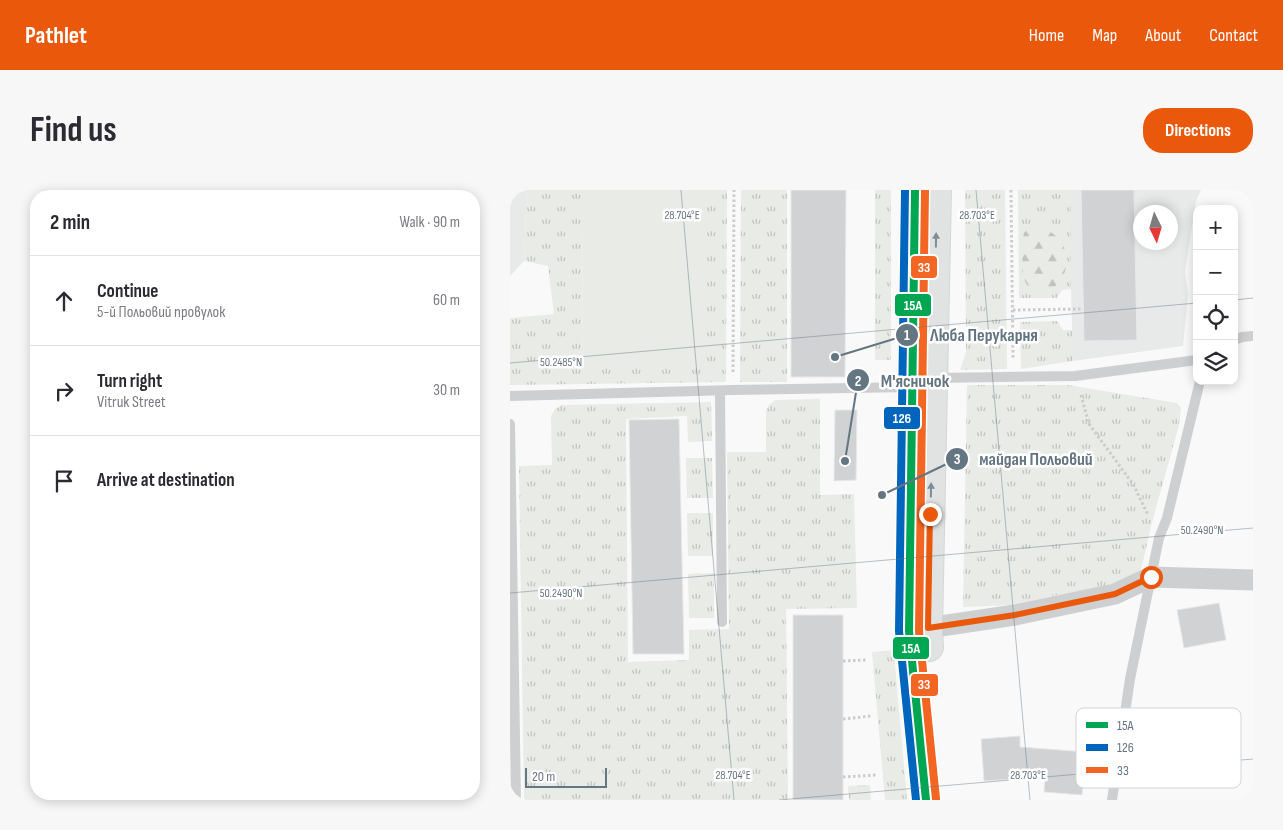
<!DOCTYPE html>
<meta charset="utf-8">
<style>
body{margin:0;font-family:"Sofia Sans Condensed",sans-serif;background:#f7f7f7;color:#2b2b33}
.controls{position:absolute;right:15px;top:15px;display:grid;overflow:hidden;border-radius:10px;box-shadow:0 2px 12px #0003}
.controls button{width:45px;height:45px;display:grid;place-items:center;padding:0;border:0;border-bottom:1px solid #e1e1e2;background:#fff;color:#2b2b33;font:25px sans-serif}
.compass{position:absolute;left:623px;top:15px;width:45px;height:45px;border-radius:50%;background:#fff;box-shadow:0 2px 12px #0003;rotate:175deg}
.scale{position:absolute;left:15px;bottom:12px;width:82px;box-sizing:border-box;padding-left:5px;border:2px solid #657683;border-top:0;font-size:14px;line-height:18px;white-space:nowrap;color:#657683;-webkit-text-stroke:4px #fff;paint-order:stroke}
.stop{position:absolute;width:15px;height:15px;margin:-11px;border:4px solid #ea580c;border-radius:50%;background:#fff}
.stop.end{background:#ea580c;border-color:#fff;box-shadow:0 1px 5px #0008}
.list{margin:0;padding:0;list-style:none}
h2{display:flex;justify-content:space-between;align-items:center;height:65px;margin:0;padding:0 20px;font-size:21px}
h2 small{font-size:16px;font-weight:400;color:#7c7c81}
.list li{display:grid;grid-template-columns:32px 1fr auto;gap:15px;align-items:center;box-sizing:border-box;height:90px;padding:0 20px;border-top:1px solid #e1e1e2}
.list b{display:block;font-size:19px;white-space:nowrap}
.list p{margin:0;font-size:16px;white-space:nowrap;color:#7c7c81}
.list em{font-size:16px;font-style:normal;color:#7c7c81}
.icon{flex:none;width:28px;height:28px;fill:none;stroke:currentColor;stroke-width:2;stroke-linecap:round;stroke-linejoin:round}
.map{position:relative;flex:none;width:743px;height:610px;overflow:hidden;border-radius:20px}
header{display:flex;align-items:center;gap:30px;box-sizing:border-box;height:70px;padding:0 25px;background:#ea580c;color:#fff}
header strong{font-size:24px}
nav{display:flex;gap:28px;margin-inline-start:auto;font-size:18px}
.intro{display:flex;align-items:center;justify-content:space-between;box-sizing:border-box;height:120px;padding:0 30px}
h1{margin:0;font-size:35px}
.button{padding:12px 22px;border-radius:20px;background:#ea580c;color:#fff;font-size:18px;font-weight:700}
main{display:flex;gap:30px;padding:0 30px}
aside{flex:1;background:#fff;border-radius:20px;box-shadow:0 2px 12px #0003}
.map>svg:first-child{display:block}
.built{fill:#e8e9e9;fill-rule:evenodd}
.grass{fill:url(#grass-tufts)}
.forest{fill:url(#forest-firs)}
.pitch{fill:#e8ebe6}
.building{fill:#d0d2d3;stroke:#e8e8e8}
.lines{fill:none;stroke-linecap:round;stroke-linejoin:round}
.secondary-casing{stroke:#d5d6d7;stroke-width:30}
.path{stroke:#cbcccd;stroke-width:3;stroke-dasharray:2.5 2.5;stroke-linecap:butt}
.lane{stroke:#cecfd0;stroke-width:10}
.street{stroke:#cecfd0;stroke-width:21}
.secondary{stroke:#e1e2e2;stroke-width:28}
.bus-1-casing{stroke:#fff;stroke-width:11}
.bus-2-casing{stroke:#fff;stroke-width:11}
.bus-3-casing{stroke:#fff;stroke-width:11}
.bus-1{stroke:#00a651;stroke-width:8}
.bus-2{stroke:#0065bd;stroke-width:8}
.bus-3{stroke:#f26522;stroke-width:8}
.oneway{fill:#7e8c96}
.route{stroke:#ea580c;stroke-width:6}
.ticks{fill:none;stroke:#657683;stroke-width:1;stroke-opacity:0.45}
.key{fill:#fff;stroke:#d1d6da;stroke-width:1}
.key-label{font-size:14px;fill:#657683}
.ticks-label{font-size:12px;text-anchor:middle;fill:#657683;stroke:#fff;stroke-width:5;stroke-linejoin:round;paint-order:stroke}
.leader{fill:none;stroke:#657683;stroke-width:2}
.callout-dot{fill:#657683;stroke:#fff;stroke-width:2}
.mark-label{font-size:15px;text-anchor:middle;font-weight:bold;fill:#fff}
.callout-label{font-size:18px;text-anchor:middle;font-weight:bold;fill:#657683;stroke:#fff;stroke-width:5;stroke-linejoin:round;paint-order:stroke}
.line-badge{stroke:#fff;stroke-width:2}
.badge-label{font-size:14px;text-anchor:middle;font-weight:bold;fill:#fff}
</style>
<header>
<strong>Pathlet</strong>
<nav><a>Home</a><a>Map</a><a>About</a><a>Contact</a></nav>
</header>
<div class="intro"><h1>Find us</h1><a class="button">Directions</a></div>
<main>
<aside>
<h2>2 min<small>Walk · 90 m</small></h2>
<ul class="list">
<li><svg class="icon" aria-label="ahead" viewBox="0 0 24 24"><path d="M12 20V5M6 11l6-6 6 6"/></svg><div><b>Continue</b><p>5-й Польовий провулок</p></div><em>60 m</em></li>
<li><svg class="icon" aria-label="right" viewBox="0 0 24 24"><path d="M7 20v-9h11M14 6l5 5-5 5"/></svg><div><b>Turn right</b><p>Vitruk Street</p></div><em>30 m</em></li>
<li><svg class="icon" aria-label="arrive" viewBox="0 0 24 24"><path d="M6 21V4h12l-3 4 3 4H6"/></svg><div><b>Arrive at destination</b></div></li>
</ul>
</aside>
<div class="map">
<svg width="743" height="610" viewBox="0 0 743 610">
<defs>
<pattern id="grass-tufts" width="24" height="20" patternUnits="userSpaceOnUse" patternTransform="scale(1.25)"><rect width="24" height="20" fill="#e8ebe6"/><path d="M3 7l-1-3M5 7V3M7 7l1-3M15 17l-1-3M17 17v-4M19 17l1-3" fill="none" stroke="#c0c3c0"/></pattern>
<pattern id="forest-firs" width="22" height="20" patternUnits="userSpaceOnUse" patternTransform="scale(1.25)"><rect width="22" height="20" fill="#e8ebe6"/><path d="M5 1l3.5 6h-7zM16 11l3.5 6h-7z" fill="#c0c3c0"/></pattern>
</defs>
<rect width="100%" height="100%" fill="#f9f9f9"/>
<g class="built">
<polygon points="0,0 17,0 14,71 0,86"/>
<path d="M561 0H691L686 11 675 82 678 104 673 156 563 171 561 99ZM631 22H661V52H631Z"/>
</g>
<g class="grass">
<polygon points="17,0 72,0 73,178 193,178 193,0 217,0 216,192 0,195 0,128 44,124 38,76 14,71"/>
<polygon points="231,0 277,0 277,192 230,192"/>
<rect x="365" y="0" width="16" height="170"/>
<polygon points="455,0 495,0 497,179 450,180 456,162"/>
<polygon points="508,0 561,0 561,99 552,100 547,108 509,108"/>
<polygon points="547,131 553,140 563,140 563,171 511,179 510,132"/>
<polygon points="457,195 558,195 667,213 671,218 669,235 641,336 632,376 629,383 614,390 587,399 547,405 503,415 453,417"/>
<polygon points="310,209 310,305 344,304 347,418 276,419 278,610 14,610 9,276 42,275 41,226 45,219 52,215 201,212 202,251 178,252 177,226 116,229 118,472 179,470 179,440 219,439 217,262 256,262 256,221 259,215 265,210"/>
<polygon points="176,268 202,268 203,308 177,308"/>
<polygon points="177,323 203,323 203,366 178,366"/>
<polygon points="204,383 204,428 179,428 178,384"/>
<polygon points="384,460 385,475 397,610 375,610 362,462"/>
<polygon points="360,595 361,610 339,610 338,596"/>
</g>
<path class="forest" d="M527 36C547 41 562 59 555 81 554 86 550 90 548 95 537 99 528 100 517 95L513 87 512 52 514 43 520 37Z"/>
<polygon class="pitch" points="72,0 193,0 193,178 73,178"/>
<g class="building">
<polygon points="281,0 336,0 335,187 281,187"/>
<polygon points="571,0 624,0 627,150 574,151"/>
<polygon points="325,220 347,220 346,290 324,291"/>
<polygon points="169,229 174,464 123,464 119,230"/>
<polygon points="709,413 716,450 674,458 667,420"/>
<rect x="283" y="425" width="50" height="185"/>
<polygon points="510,546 510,557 576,562 572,605 534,602 535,587 474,591 471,549"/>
</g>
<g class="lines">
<defs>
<g id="secondary">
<polyline points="405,0 399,441 416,610"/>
<polyline points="419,457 418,439 427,0"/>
</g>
</defs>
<use href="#secondary" class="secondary-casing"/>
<g class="path">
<polyline points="501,0 503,169"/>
<polyline points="503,120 573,119"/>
<polyline points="223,182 224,0"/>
<polyline points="571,205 579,234 623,294 638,325"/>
<polyline points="333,471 356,470"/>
<polyline points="333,529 361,526"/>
<polyline points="333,587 366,585"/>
</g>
<g class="lane">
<polyline points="724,150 732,147 743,146"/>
<polyline points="424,188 565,186 687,170"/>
<polyline points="210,201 212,432"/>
<polyline points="0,206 223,200 402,197"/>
<polyline points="0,234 6,610"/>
<polyline points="602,610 620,489 649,348 657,328 690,191"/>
</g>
<polyline class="street" points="404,440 505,425 605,404 641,387 743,390"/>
<use href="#secondary" class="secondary"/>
<defs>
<polyline id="bus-1" points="405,0 399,441 416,610"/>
<polyline id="bus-2" points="395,0 389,441 406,610"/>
<polyline id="bus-3" points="415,0 409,441 426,609"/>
</defs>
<use href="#bus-1" class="bus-1-casing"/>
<use href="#bus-2" class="bus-2-casing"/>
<use href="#bus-3" class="bus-3-casing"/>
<use href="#bus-1" class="bus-1"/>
<use href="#bus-2" class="bus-2"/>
<use href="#bus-3" class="bus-3"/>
</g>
<defs><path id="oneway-solid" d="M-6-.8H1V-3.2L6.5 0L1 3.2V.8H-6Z" transform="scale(1.25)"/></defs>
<g class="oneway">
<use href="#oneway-solid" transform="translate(426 50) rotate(-89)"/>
<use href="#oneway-solid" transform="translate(421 300) rotate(-89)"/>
</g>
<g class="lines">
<polyline class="route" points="420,324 418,438 505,425 605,404 641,387"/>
</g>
<path class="ticks" d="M171 0 224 610M466 0 520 610M724 110 743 108M0 173 687 113M0 403 743 338M269 610 743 569"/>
<rect x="566" y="518" width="165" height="80" rx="8" class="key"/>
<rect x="576" y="532" width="22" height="6" fill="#00a651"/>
<rect x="576" y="554" width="22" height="7" fill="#0065bd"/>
<rect x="576" y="577" width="22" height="6" fill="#f26522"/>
<g class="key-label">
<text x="607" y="540">15A</text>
<text x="607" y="562">126</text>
<text x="607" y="585">33</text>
</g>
<g class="ticks-label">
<text x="172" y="29">28.704°E</text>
<text x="467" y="29">28.703°E</text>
<text x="51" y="176">50.2485°N</text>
<text x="692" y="344">50.2490°N</text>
<text x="51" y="407">50.2490°N</text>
<text x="223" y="589">28.704°E</text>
<text x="518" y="589">28.703°E</text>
</g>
<path class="leader" d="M325 167L397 145M335 271L348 190M372 305L447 269"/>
<g class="callout-dot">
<circle cx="325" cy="167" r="5"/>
<circle cx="335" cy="271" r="5"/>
<circle cx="372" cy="305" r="5"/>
<circle cx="397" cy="145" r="12"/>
<circle cx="348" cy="190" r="12"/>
<circle cx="447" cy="269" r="12"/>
</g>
<g class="mark-label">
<text x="397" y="150">1</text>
<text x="348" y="196">2</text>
<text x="447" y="274">3</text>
</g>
<g class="callout-label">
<text x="474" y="151">Люба Перукарня</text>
<text x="405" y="197">М'ясничок</text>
<text x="526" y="275">майдан Польовий</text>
</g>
<g class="line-badge">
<rect x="400" y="65" width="28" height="24" rx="5" fill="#f26522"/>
<rect x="384" y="103" width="38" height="24" rx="5" fill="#00a651"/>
<rect x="373" y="216" width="38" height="24" rx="5" fill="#0065bd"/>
<rect x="382" y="446" width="38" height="24" rx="5" fill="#00a651"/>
<rect x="400" y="483" width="29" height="24" rx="5" fill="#f26522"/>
</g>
<g class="badge-label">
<text x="414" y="82">33</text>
<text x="403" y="120">15A</text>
<text x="392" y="233">126</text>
<text x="401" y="463">15A</text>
<text x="414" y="499">33</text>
</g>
</svg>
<div class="controls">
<button>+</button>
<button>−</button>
<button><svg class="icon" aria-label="locate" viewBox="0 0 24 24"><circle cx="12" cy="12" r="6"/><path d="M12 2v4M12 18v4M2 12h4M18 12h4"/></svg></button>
<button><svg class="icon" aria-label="layers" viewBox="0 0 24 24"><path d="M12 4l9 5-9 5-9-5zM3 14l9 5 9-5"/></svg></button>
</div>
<svg class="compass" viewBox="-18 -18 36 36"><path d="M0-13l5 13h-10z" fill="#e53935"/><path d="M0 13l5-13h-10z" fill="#7c7c81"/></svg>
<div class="scale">20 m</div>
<div class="stop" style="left:641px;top:387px"></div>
<div class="stop end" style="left:420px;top:324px"></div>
</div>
</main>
